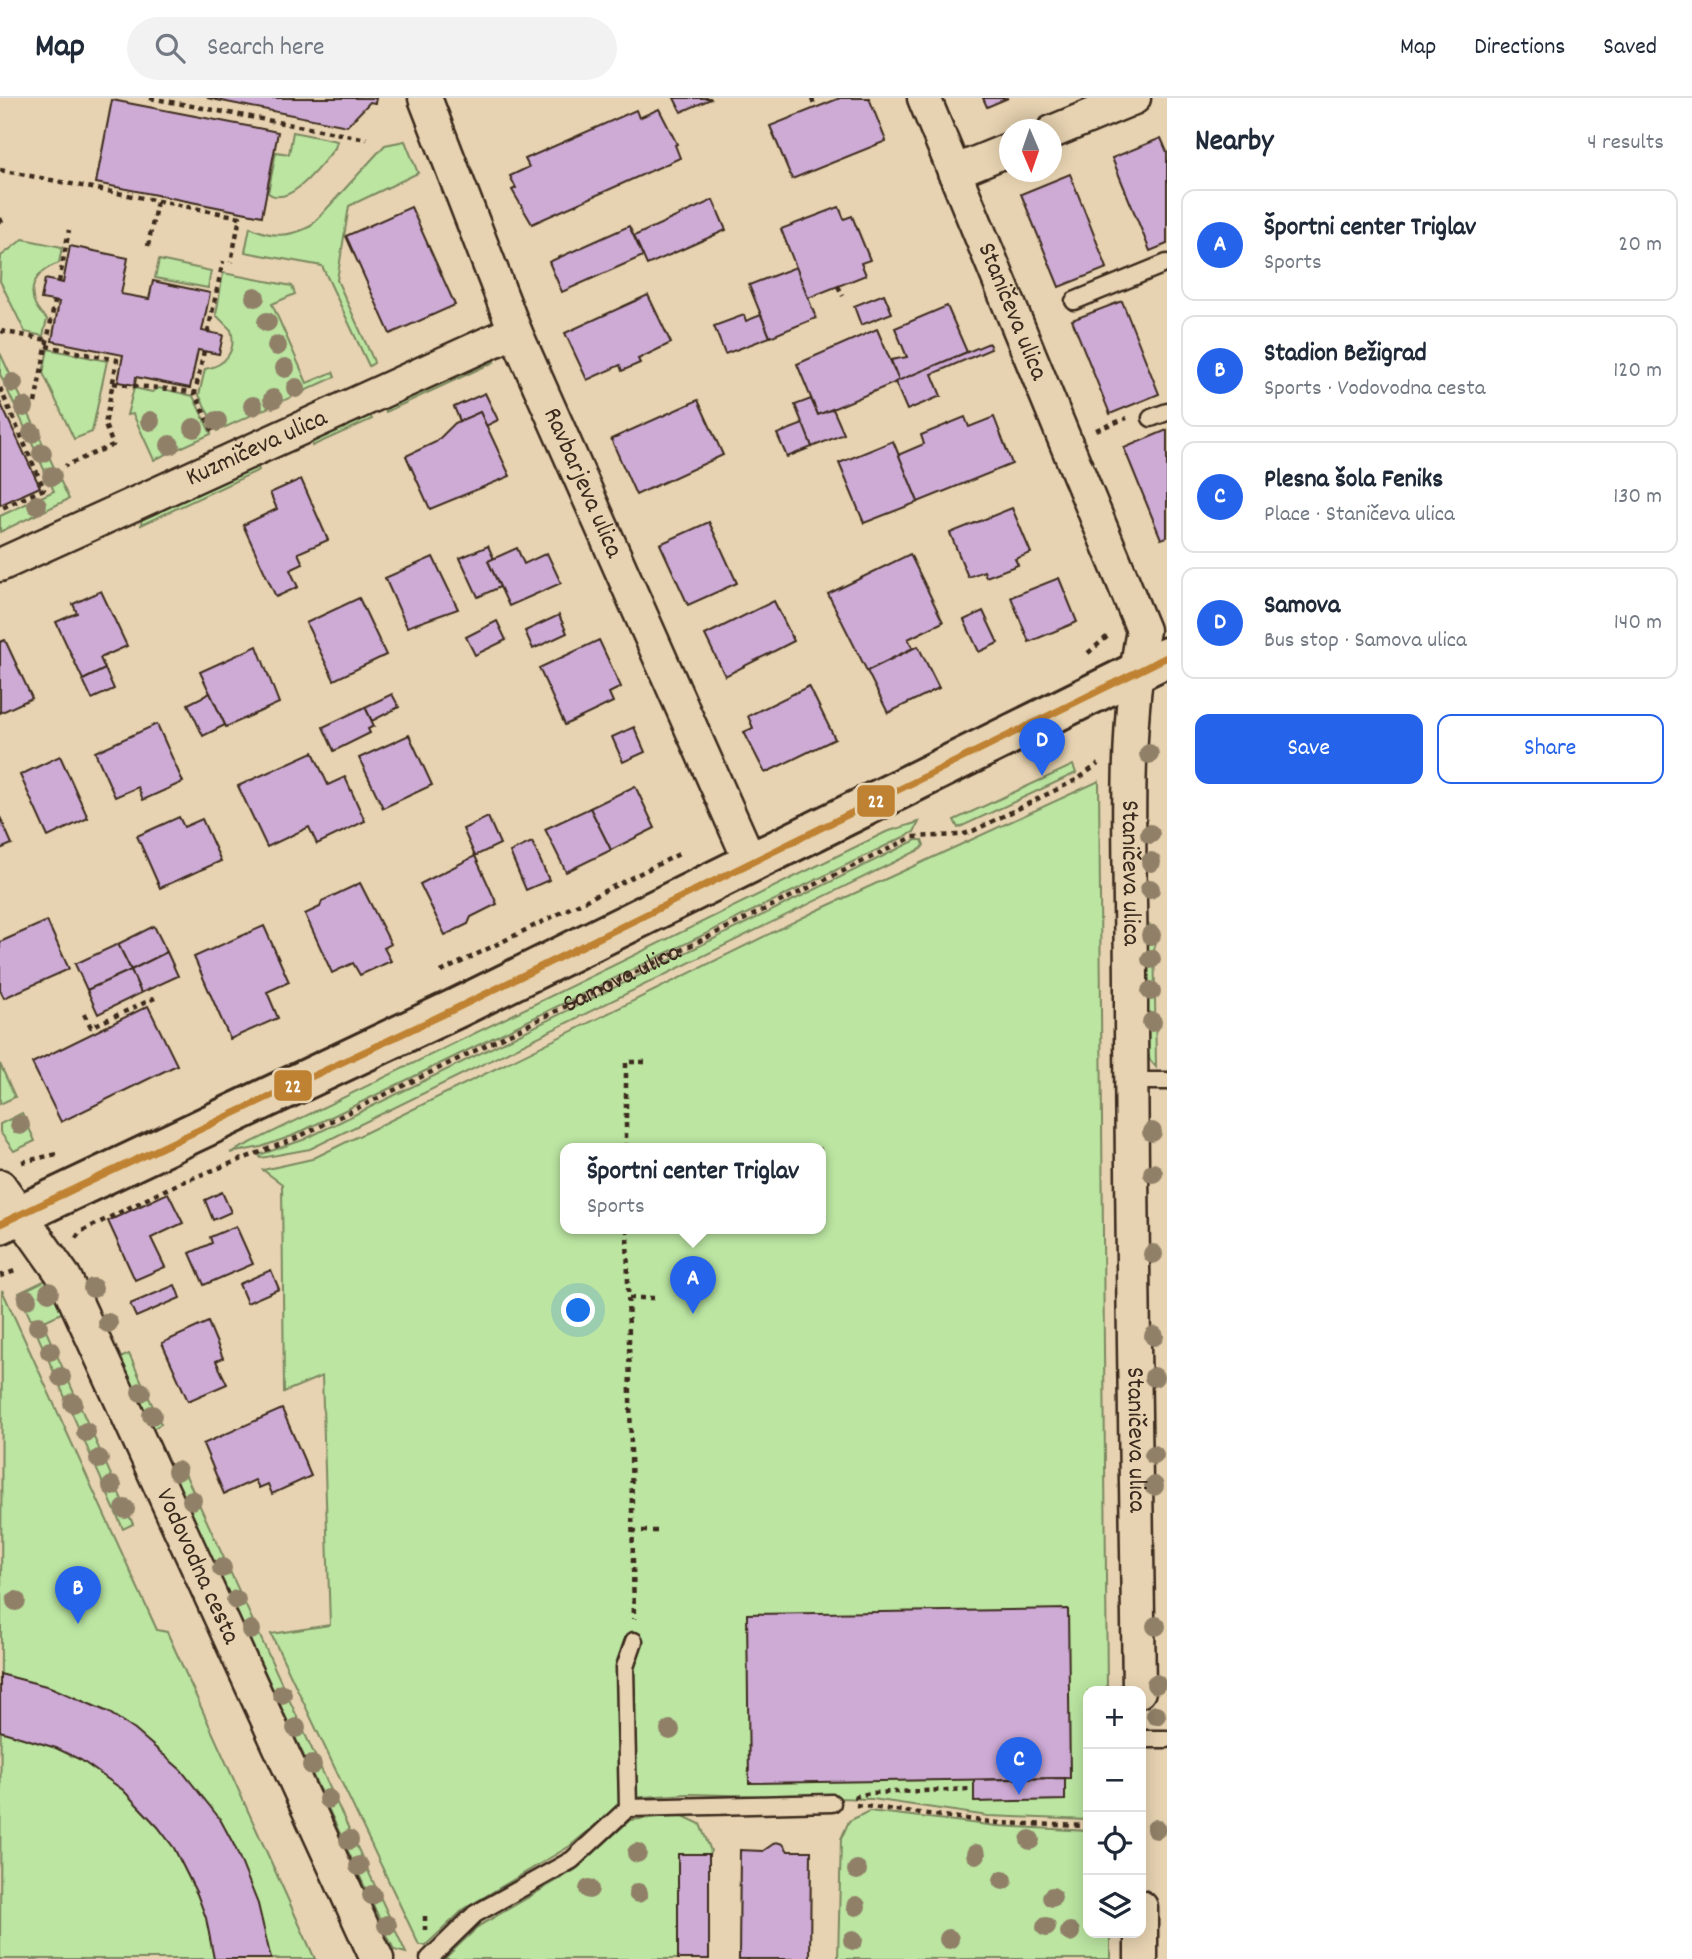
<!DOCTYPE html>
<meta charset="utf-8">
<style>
body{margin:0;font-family:Dekko,sans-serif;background:#f2f2f3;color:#1f2937}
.controls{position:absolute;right:21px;bottom:21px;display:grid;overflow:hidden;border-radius:14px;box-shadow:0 4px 18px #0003}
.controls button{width:63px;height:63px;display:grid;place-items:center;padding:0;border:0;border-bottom:2px solid #e0e1e3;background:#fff;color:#1f2937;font:35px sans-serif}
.compass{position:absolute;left:999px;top:21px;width:63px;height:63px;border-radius:50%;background:#fff;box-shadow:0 4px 18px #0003;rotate:178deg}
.you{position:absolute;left:579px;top:1213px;width:24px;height:24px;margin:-18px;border:5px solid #fff;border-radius:50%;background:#1a73e8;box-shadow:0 0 0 10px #1a73e833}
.badge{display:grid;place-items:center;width:46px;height:46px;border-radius:50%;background:#2563eb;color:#fff;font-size:23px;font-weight:700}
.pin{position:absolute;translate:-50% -58px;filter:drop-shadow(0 2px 4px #0008)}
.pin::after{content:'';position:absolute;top:37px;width:24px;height:21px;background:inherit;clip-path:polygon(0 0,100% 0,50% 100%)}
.popup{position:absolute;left:560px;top:1045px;width:266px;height:91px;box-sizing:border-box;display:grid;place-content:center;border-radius:14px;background:#fff;filter:drop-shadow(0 2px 5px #0005);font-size:23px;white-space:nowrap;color:#747a83}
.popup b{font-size:26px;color:#1f2937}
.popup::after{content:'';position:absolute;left:50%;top:100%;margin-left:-14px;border:14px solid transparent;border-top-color:#fff}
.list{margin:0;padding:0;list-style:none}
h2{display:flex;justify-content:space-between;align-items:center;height:91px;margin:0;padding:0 28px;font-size:30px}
h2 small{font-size:23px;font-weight:400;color:#747a83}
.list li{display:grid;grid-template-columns:46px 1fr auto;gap:21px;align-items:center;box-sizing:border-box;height:112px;margin:0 14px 14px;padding:0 14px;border:2px solid #e0e1e3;border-radius:14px}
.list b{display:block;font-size:26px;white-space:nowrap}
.list p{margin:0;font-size:23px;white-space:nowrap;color:#747a83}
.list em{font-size:23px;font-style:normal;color:#747a83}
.actions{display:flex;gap:14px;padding:21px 28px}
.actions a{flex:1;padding:16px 0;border:2px solid #2563eb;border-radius:14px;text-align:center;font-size:24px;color:#2563eb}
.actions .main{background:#2563eb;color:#fff}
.icon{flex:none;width:38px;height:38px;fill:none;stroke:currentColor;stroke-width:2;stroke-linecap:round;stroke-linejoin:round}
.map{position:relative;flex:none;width:1167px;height:1861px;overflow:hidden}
header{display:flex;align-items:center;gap:42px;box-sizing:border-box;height:98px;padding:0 35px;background:#fff;border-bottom:2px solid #e0e1e3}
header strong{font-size:33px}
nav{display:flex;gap:38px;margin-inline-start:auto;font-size:24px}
.search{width:490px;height:63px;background:#f2f2f3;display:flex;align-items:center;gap:18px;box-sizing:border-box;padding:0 24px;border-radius:38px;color:#747a83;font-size:26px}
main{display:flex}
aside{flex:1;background:#fff}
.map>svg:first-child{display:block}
.green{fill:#bbe5a1;stroke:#7b8860;stroke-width:2;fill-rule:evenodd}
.building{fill:#ceabd5;stroke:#3b2a1e;stroke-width:2}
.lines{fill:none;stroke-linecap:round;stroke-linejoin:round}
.service-casing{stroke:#3b2a1e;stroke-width:21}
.minor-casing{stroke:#3b2a1e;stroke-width:37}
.primary-casing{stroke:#3b2a1e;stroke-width:44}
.path{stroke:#3b2a1e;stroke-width:4.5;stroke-dasharray:5 5;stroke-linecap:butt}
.service{stroke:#e7d3b1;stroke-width:16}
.minor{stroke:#e7d3b1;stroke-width:32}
.primary{stroke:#e7d3b1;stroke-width:38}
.bus-1-casing{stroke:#e7d3b1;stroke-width:12}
.bus-1{stroke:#bf8232;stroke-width:7}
.tree{fill:#908067}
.labels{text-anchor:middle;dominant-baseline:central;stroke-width:5;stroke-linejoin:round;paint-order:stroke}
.street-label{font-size:26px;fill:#3b2a1e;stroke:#e7d3b1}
.line-badge{stroke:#e7d3b1;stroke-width:2.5}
.badge-label{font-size:19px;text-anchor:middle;font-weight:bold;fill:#fff}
</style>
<header>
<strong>Map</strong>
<div class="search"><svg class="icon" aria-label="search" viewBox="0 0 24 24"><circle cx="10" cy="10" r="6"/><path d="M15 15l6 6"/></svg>Search here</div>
<nav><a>Map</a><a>Directions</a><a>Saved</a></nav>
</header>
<main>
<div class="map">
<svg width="1167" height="1861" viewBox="0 0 1167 1861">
<rect width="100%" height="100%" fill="#e7d3b1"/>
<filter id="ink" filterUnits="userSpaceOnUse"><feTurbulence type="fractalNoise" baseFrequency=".0143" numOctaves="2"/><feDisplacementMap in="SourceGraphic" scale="14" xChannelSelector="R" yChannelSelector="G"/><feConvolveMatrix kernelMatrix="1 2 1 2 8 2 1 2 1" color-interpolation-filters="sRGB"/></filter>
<g filter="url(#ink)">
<g class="green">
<path d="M293 34 337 43 335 50C322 65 290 111 268 95L276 54 289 56Z"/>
<path d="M405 43 418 75 349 108 337 182 373 261 374 265 369 268 322 168 245 154 250 129C271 140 290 139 311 128L385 47Z"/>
<path d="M23 141 62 149 59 165C30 175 23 201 47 221L43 238 25 234 0 183 1 158Z"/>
<polygon points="159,162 211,173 208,190 155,180"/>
<path d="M223 175 292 188 295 196 272 206 307 285 333 274 335 279 217 333 199 297 205 271C225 268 237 253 231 232L216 217Z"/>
<polygon points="48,251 107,263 92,334 74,341 43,275"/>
<polygon points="0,255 69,401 0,434 0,418 54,393 0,276"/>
<polygon points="490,258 494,264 386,314 381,304"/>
<polygon points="134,290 152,294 159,290 193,298 211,336 154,362 133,316 127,317"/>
<polygon points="367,311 372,321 312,348 311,337"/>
<polygon points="255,362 259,372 141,427 142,415"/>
<polygon points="1073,667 1076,675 958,730 954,722"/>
<path d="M1099 683 1107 1593H1088V1722L988 1718 872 1701 688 1696 628 1700 570 1748 464 1811 426 1847H419L271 1536 330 1527 322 1278 284 1294 282 1086 263 1072 312 1061 816 813ZM565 1050H821V1130H565Z"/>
<polygon points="919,724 914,734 292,1038 261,1049 230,1055 886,734"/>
<polygon points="916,742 922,742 924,747 921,751 310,1051 261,1060 259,1057 303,1042"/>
<polygon points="1147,827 1154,828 1156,969 1150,962 1147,951"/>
<polygon points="0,966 15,999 0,1006"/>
<polygon points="22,1015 35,1043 14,1053 0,1034 0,1026"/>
<polygon points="52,1179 68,1212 42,1224 133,1426 123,1431 19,1195"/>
<polygon points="2,1192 157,1532 167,1534 315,1861 0,1861"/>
<polygon points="129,1256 161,1326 152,1331 120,1260"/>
<polygon points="181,1367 406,1855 394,1852 171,1372"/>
<polygon points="869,1713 997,1728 1088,1733 1088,1835 1110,1835 1110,1861 838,1861 841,1741 849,1723"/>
<polygon points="681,1717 700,1726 711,1753 709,1756 678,1756 678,1861 444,1861 479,1828 575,1772 630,1722"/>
</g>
<g class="building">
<polygon points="207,0 376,0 375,5 370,4 347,28"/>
<polygon points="674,0 710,0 711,1 681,14"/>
<polygon points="840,0 869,0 886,43 792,81 770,28"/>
<polygon points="983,0 1008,0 987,9"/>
<polygon points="112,2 278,34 262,118 96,85"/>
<polygon points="659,11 677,46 675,47 680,60 532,126 512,92 516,90 510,78 529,69 525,61 636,12 639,20"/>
<polygon points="1161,40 1167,54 1167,146 1150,153 1112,60"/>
<polygon points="1070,76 1107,170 1059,189 1021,96"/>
<polygon points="713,102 726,132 647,167 634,138"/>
<polygon points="411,109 455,207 390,236 346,138"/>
<polygon points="839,109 844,121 852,118 870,162 861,165 866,177 808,200 781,131"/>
<polygon points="629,128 643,158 562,194 549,164"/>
<polygon points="70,148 128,160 121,196 149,201 153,183 210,195 202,233 223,237 219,256 198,252 190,290 136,279 135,287 118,284 123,257 52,243 59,204 41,201 45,181 63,185"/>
<polygon points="796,169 816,220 770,239 749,187"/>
<polygon points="884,196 892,215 861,227 854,208"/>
<polygon points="648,197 671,245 638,261 640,265 622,273 620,267 587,282 565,235"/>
<polygon points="1122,203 1159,296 1110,316 1072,222"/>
<polygon points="947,208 967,254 899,283 891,262 907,259 895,230"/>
<polygon points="744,217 746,223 761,217 770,239 725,256 714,228"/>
<polygon points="877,231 899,283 818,317 797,266"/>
<polygon points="989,245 991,251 932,276 941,298 907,312 895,284"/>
<polygon points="485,295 498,322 486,328 480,314 460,323 454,309"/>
<polygon points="811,301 818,317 833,311 844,336 812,349 795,307"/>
<polygon points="698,302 723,357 636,397 611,341"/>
<polygon points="0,304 40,389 0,407"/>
<polygon points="480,314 510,378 430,411 406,358 436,344 455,325"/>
<polygon points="965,319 969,329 994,319 1012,366 918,404 898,357 924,346 921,337"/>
<polygon points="803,326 812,349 787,359 777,336"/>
<polygon points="1167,332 1167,439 1161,441 1124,350"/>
<polygon points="893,343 918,404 864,425 839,365"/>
<polygon points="301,381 328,442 298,455 303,466 290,472 298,489 276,499 243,427 277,411 270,395"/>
<polygon points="1012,410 1031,455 1015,461 1018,467 986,479 984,473 968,479 950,435"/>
<polygon points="709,424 737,485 688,507 660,446"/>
<polygon points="488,448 494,461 488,463 500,489 478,499 460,460"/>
<polygon points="517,450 524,466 547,455 561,485 509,508 488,463"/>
<polygon points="910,456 943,524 908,541 913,550 867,573 828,496"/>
<polygon points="433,459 458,511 407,529 385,480"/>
<polygon points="1059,480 1077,524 1029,544 1011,499"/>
<polygon points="101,493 127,548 100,560 105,571 83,582 56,524 77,515 73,506"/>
<polygon points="359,500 386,557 334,582 306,525"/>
<polygon points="774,503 794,543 725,578 705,537"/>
<polygon points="983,513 998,545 979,554 964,522"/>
<polygon points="559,517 567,535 533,551 525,533"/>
<polygon points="497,523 506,542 475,557 466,539"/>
<polygon points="5,542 32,600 0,615 0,544"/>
<polygon points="599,542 621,589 609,595 613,604 565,627 539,570"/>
<polygon points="257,548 279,605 226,629 200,574"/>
<polygon points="918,548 939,590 888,615 867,573"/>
<polygon points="105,571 114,591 92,601 83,582"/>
<polygon points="809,588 835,641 765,675 744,634 753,630 748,618"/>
<polygon points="210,595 225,627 203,638 188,606"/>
<polygon points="392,596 399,609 372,623 365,609"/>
<polygon points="365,609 374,628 368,631 370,635 334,653 323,629"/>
<polygon points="157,626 183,684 143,702 138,689 115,699 95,654"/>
<polygon points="634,629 645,654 623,664 612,639"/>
<polygon points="409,637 432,687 383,710 359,660"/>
<polygon points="313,654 328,687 345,679 365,723 317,746 309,729 267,749 238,688"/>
<polygon points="60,658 88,720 48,739 20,677"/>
<polygon points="635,688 655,730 611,752 590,710"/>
<polygon points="590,710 611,752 566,774 545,731"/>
<polygon points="0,719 12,746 0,751"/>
<polygon points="179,719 184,729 202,721 221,763 160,790 137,738"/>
<polygon points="488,719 500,746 475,758 463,731"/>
<polygon points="532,744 549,782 526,792 510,754"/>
<polygon points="475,758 497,806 471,819 468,826 445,837 420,786"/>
<polygon points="360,785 391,846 384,850 391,863 360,877 353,865 332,875 305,816 320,809 322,803"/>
<polygon points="47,823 69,871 4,900 0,892 0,844"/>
<polygon points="154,828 167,854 131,872 118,846"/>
<polygon points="264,828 289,884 267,894 278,920 230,941 194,859"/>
<polygon points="118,846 131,872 87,892 75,866"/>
<polygon points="167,854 178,878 141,895 131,872"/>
<polygon points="131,872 141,895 98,916 87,892"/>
<polygon points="148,908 177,967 61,1024 32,965"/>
<polygon points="222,1094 231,1114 213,1122 205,1102"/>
<polygon points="168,1095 183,1125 151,1140 165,1169 135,1182 108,1123"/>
<polygon points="236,1128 253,1166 204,1187 190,1155 212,1145 210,1139"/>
<polygon points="271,1172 279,1191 247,1205 239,1186"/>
<polygon points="175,1187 180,1200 136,1219 130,1206"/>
<polygon points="208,1224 223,1260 216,1263 227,1286 188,1303 162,1245"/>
<polygon points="282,1311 311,1378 272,1396 268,1386 259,1390 255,1382 224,1396 203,1346"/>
<polygon points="1068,1511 1070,1680 749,1685 747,1516"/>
<polygon points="0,1576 50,1589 108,1614 135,1632 181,1672 220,1721 235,1749 258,1806 271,1861 214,1861 206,1820 197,1796 174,1750 158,1729 123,1692 81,1662 56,1650 0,1633"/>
<polygon points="1065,1680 1065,1702 974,1704 974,1682"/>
<polygon points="776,1744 783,1746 788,1753 811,1753 810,1861 739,1861 740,1752 763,1753"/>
<rect x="678" y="1756" width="31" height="105"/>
</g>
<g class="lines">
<defs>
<g id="service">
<polyline points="1074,203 1167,165"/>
<polyline points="1151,320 1167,314"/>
<polyline points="1131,983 1167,983"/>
<polyline points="1141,1641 1167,1641"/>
<polyline points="628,1710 625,1569 634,1543"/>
<polyline points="429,1861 475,1816 572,1762 628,1710 832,1705"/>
</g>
<g id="minor">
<path id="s2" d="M425 0 515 233 751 765"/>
<path id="s3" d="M924 0 1143 532C1122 643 1131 775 1131 889 1131 1124 1136 1358 1139 1593"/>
<polyline points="1052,34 1134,0"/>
<polyline points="954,74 1010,51"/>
<path id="s4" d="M0 467 515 233"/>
<path id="s5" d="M0 1088 65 1180 377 1861"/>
<polyline points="1141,1809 1141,1861"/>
</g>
<polyline id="primary" points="0,1126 459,909 1167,559"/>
</defs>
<use href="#service" class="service-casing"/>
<use href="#minor" class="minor-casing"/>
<use href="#primary" class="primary-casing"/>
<g class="path">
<polyline points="150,0 367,41"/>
<polyline points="812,1 815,10"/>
<polyline points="0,72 240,119 231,164"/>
<polyline points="0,120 2,125"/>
<polyline points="148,148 157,103"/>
<polyline points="59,184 69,132"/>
<polyline points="838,188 843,198"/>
<polyline points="1,233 47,242"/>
<polyline points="208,234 223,163"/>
<polyline points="46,248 117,262 105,327 113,347 65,368"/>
<polyline points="204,253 195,295 214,336"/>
<path d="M113 285C142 290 166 289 195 295"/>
<polyline points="0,290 44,391 0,411"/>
<polyline points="35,305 55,203"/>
<polyline points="1096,332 1127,320"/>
<polyline points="1088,555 1108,538"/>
<polyline points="441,874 681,755"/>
<polyline points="84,916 91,929 155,900"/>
<polyline points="626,1050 626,964 650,964"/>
<polyline points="22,1064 61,1055"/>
<polyline points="627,1130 634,1521"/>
<path id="s1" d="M76 1140 80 1134 177 1086 292 1042 913 739 961 737 973 733 1078 681 1098 666"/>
<polyline points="0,1178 18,1172"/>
<polyline points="629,1200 655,1200"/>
<polyline points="632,1433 659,1433"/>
<polyline points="854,1699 870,1695 974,1691"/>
<polyline points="856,1707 998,1725 1088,1728"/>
<polyline points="425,1818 425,1832"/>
</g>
<use href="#service" class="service"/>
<use href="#minor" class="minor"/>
<use href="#primary" class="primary"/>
<defs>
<polyline id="bus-1" points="0,1126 459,909 1167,559"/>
</defs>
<use href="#bus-1" class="bus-1-casing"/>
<use href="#bus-1" class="bus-1"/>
</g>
<g class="tree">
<circle cx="255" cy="199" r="10"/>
<circle cx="267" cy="224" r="10"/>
<circle cx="277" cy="248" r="10"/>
<circle cx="285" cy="270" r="10"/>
<circle cx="13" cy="285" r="10"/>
<circle cx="296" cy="290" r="10"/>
<circle cx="273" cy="301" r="10"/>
<circle cx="253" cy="308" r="10"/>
<circle cx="24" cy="309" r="10"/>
<circle cx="150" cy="323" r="10"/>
<circle cx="217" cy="323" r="10"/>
<circle cx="194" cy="330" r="10"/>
<circle cx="32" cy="335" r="10"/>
<circle cx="170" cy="347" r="10"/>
<circle cx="42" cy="355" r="10"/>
<circle cx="52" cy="378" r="10"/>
<circle cx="37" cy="407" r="10"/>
<circle cx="1149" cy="656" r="10"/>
<circle cx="1150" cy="736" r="10"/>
<circle cx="1151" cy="764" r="10"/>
<circle cx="1150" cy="791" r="10"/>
<circle cx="1151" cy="837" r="10"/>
<circle cx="1151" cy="861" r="10"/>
<circle cx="1151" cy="893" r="10"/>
<circle cx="1152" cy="924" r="10"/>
<circle cx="20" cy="1027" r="10"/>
<circle cx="1152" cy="1034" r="10"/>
<circle cx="1153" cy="1075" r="10"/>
<circle cx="1153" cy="1156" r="10"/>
<circle cx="93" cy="1190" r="10"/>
<circle cx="49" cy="1194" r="10"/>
<circle cx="27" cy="1201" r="10"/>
<circle cx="108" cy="1225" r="10"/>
<circle cx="38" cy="1228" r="10"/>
<circle cx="1154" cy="1238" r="10"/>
<circle cx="50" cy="1253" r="10"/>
<circle cx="61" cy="1279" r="10"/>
<circle cx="1154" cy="1279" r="10"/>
<circle cx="141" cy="1294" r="10"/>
<circle cx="73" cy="1305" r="10"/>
<circle cx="152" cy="1317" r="10"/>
<circle cx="86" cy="1334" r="10"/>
<circle cx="1154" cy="1357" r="10"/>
<circle cx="99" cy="1361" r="10"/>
<circle cx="177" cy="1373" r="10"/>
<circle cx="112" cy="1388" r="10"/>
<circle cx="1154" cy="1388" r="10"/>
<circle cx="192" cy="1402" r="10"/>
<circle cx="125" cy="1411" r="10"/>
<circle cx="222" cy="1470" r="10"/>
<circle cx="236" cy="1502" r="10"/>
<circle cx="16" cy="1503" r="10"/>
<circle cx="1156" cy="1528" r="10"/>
<circle cx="251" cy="1532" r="10"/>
<circle cx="1156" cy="1586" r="10"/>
<circle cx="282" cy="1596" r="10"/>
<circle cx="1156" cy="1617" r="10"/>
<circle cx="296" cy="1630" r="10"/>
<circle cx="670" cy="1632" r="10"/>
<circle cx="312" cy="1667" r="10"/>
<circle cx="328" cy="1701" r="10"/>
<circle cx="1156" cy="1731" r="10"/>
<circle cx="349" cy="1742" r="10"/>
<circle cx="1030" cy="1742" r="10"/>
<circle cx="637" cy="1755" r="10"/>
<circle cx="976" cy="1756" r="10"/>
<circle cx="359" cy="1768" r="10"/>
<circle cx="857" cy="1772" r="10"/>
<circle cx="1003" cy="1782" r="10"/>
<circle cx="589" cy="1791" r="10"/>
<circle cx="638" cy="1795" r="10"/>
<circle cx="372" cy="1797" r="10"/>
<circle cx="1052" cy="1799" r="10"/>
<circle cx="856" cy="1808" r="10"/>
<circle cx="387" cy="1827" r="10"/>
<circle cx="1046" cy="1829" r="10"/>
<circle cx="1070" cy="1834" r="10"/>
<circle cx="949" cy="1841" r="10"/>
<circle cx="853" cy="1842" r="10"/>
</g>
</g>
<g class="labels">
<g class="street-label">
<text stroke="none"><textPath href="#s3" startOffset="231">Staničeva ulica</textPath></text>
<text stroke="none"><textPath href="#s4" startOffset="282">Kuzmičeva ulica</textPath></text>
<text stroke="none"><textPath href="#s2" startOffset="416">Ravbarjeva ulica</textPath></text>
<text stroke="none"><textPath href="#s3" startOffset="819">Staničeva ulica</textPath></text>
<text stroke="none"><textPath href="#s1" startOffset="606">Samova ulica</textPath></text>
<text stroke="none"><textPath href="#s3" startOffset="1386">Staničeva ulica</textPath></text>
<text stroke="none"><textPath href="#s5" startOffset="430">Vodovodna cesta</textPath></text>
</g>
</g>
<g class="line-badge">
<rect x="856" y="686" width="40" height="34" rx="7" fill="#bf8232"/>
<rect x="273" y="971" width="40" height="33" rx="7" fill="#bf8232"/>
</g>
<g class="badge-label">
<text x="876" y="709">22</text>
<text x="293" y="994">22</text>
</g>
</svg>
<div class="controls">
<button>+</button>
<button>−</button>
<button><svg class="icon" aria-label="locate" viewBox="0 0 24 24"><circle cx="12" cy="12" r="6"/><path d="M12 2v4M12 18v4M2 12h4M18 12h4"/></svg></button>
<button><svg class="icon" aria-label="layers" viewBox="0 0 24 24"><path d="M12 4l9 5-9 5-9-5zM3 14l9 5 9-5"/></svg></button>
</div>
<svg class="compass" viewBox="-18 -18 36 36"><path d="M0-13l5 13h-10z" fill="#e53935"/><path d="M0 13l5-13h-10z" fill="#747a83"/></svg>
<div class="you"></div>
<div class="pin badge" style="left:693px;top:1216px">A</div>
<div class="popup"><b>Športni center Triglav</b>Sports</div>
<div class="pin badge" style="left:78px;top:1526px">B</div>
<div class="pin badge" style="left:1019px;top:1697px">C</div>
<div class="pin badge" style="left:1042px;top:678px">D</div>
</div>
<aside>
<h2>Nearby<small>4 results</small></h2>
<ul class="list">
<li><span class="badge">A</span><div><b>Športni center Triglav</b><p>Sports</p></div><em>20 m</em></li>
<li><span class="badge">B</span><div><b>Stadion Bežigrad</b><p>Sports · Vodovodna cesta</p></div><em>120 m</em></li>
<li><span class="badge">C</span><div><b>Plesna šola Feniks</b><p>Place · Staničeva ulica</p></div><em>130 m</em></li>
<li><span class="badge">D</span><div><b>Samova</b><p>Bus stop · Samova ulica</p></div><em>140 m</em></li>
</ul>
<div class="actions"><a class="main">Save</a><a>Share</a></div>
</aside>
</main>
